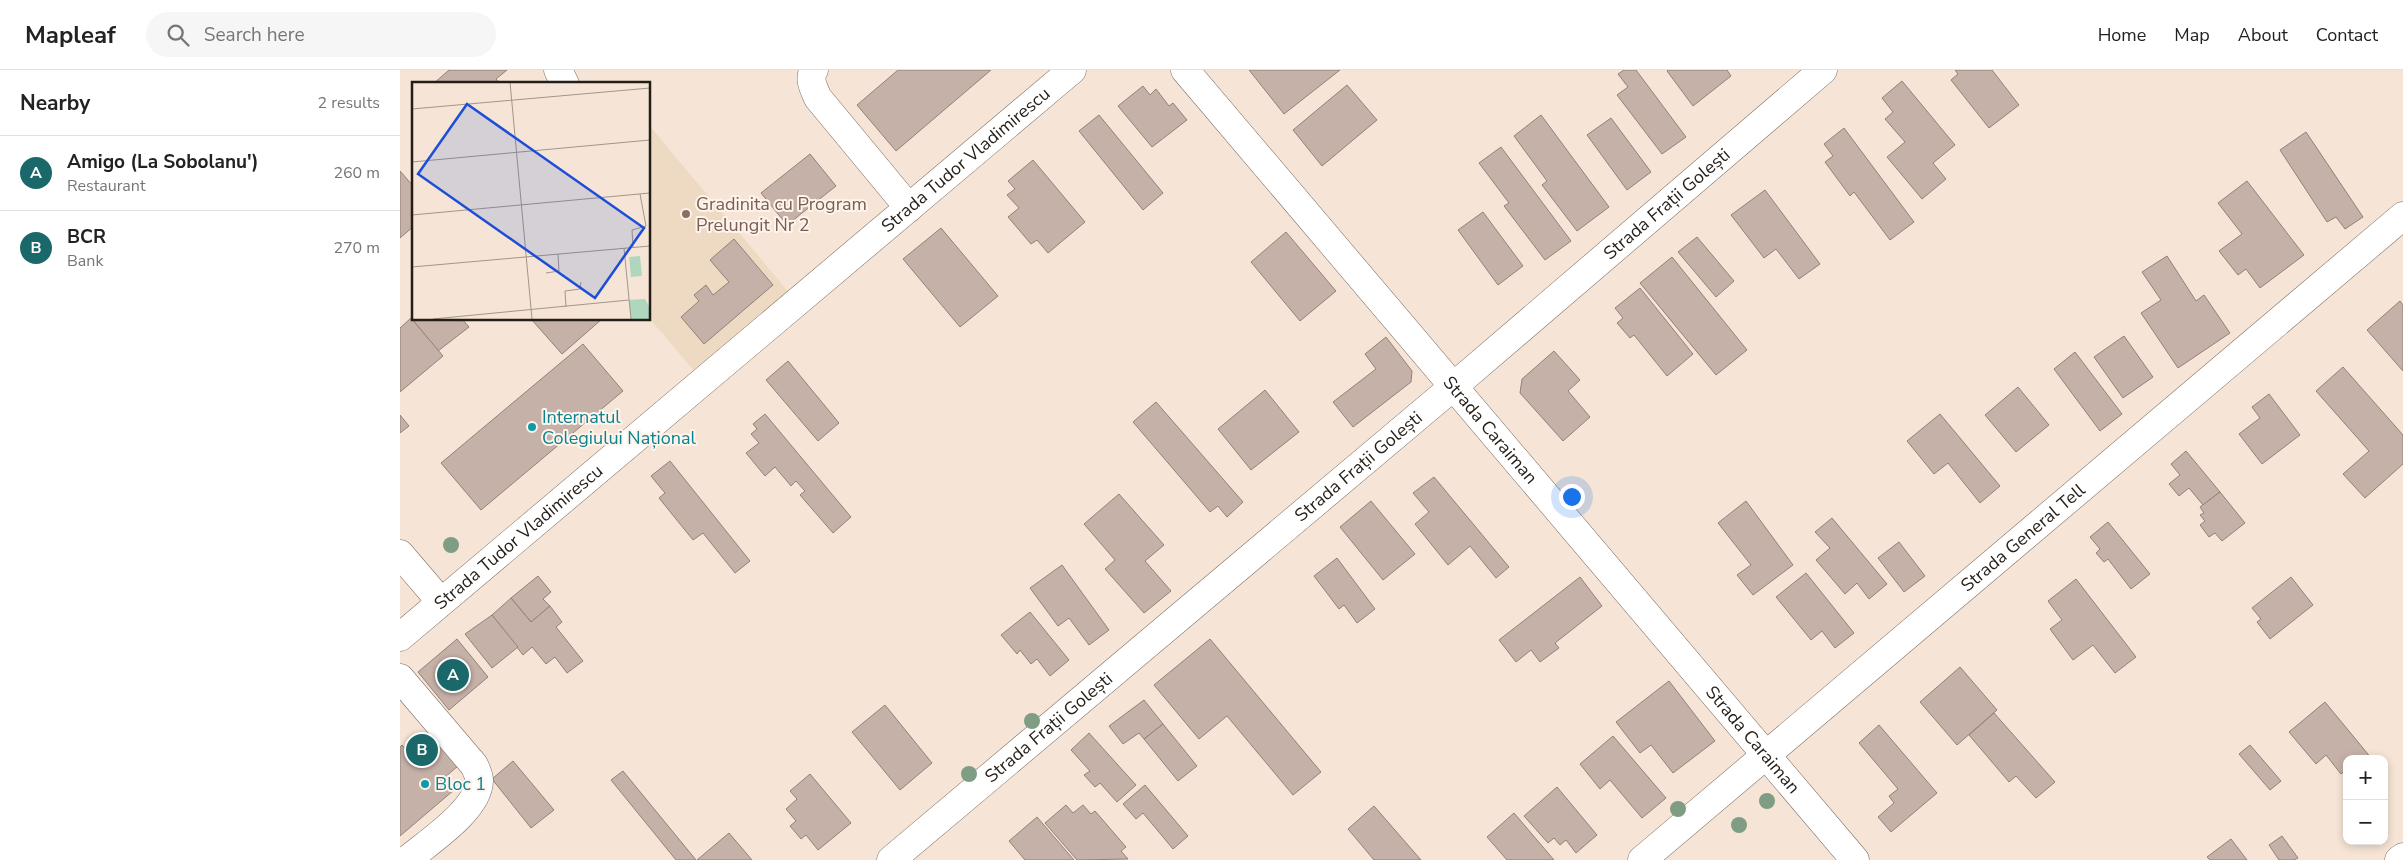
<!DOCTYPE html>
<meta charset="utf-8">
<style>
body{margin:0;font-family:"Nunito Sans",sans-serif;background:#f6f6f6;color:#222}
.controls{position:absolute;right:15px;bottom:15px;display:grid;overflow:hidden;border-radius:10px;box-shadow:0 2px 8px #0003}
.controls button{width:45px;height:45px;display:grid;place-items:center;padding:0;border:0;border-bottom:1px solid #e0e0e0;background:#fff;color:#222;font:25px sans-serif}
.you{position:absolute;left:1171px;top:426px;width:18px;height:18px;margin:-12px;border:4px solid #fff;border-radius:50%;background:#1a73e8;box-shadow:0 0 0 8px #1a73e833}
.badge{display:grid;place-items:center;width:32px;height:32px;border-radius:50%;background:#1a6869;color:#fff;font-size:16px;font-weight:700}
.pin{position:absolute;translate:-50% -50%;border:2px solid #fff;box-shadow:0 1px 5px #0006}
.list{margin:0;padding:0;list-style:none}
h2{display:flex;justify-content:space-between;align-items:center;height:65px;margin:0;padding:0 20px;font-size:21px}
h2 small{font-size:16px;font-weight:400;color:#767676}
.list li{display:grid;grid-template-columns:32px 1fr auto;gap:15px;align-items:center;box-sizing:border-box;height:75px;padding:0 20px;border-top:1px solid #e0e0e0}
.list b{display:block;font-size:19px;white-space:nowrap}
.list p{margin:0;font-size:16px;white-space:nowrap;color:#767676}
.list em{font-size:16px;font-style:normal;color:#767676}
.icon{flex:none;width:28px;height:28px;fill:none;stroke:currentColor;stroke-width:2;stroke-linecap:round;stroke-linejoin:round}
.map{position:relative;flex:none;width:2003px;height:790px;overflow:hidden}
header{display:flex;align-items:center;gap:30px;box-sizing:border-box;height:70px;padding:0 25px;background:#fff;border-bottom:1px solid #e0e0e0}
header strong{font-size:24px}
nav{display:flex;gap:28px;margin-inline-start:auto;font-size:18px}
.search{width:350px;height:45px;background:#f6f6f6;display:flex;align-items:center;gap:12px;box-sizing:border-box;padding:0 18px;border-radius:28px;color:#767676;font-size:19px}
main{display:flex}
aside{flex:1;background:#fff}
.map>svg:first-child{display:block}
.built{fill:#eed9c3}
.building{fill:#c6b1a8;stroke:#948078}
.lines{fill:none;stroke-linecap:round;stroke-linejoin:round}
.minor-casing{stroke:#7b6d60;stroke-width:29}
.minor{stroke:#fff;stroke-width:28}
.tree{fill:#7f9c84}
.education-dot{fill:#8d6e63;stroke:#fef4eb;stroke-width:2}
.culture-dot{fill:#0f9aa8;stroke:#fef4eb;stroke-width:2}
.labels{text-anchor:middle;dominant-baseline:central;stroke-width:4;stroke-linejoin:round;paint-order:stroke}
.street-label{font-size:18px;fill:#241e18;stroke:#fef4eb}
.education-label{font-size:18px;fill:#785e54;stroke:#fef4eb;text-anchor:start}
.culture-label{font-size:18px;fill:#0d838f;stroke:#fef4eb;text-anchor:start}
.inset-road{fill:none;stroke:#a2958a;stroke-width:1}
.view{fill:#1d4ed8;fill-opacity:0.15;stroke:#1d4ed8;stroke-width:2.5}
.inset-edge{fill:none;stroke:#241e18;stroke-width:2.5}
</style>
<header>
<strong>Mapleaf</strong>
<div class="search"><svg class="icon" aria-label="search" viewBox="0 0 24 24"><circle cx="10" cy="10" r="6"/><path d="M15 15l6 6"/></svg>Search here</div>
<nav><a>Home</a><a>Map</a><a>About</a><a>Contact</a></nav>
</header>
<main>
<aside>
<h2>Nearby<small>2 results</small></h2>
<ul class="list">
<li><span class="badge">A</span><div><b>Amigo (La Sobolanu')</b><p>Restaurant</p></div><em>260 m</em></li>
<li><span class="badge">B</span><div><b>BCR</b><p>Bank</p></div><em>270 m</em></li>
</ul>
</aside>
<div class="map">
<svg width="2003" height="790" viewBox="0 0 2003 790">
<rect width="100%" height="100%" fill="#f6e5d6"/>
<polygon class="built" points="249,55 397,232 303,311 249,248"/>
<g class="building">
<polygon points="49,0 107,0 96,9 101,14 33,14"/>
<polygon points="498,0 591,0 496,81 457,35"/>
<polygon points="849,0 940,0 884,44"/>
<polygon points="1224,0 1236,0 1286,67 1262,84 1217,25 1228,17 1218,4"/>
<polygon points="1268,0 1327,0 1331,6 1293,36 1267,1"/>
<polygon points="1555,0 1592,0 1619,35 1589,58 1551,10 1558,4"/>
<polygon points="1502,11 1555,75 1533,93 1546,109 1522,129 1487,87 1505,72 1485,49 1493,42 1482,28"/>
<polygon points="947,15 977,50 922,96 893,60"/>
<polygon points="743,16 750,25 756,19 769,36 773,33 787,50 752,77 718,36"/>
<polygon points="699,45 763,123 743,140 679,61"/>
<polygon points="1141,45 1209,137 1177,161 1142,115 1147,111 1114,66"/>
<polygon points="1211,48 1251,102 1227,120 1187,65"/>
<polygon points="1444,58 1514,152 1490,170 1454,122 1450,126 1425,92 1433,86 1424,74"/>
<polygon points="1906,62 1963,147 1945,159 1936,147 1927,152 1880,80"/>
<polygon points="1101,77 1171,171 1145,190 1104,136 1109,133 1079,93"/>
<polygon points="410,84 436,116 387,155 361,123"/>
<polygon points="633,90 685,152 648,183 637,170 631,174 608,147 619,138 607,125 615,119 608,111"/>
<polygon points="0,101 14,117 14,156 0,168"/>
<polygon points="1847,111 1904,185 1860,218 1846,199 1838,205 1819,181 1842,164 1818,133"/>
<polygon points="1365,120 1420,194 1399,209 1376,179 1364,188 1331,145"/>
<polygon points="1083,142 1123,196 1098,215 1058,160"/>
<polygon points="541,158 598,226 560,257 503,189"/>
<polygon points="886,162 936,221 900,251 851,192"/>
<polygon points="1297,167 1334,211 1316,227 1278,182"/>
<polygon points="334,169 373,215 304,274 281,247 299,231 294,225 306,215 313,225 329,212 310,190"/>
<polygon points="1767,186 1796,231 1804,225 1830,263 1778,298 1741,243 1761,230 1742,202"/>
<polygon points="1272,187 1347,280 1316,305 1240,213"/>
<polygon points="1240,218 1293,284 1267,306 1234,265 1230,268 1217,253 1223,248 1215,238"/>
<polygon points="2000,231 2003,235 2003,301 1967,260"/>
<polygon points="14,246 14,249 62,249 69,257 38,281 11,248"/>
<polygon points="11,248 43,286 0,322 0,258"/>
<polygon points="131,249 202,249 162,284"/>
<polygon points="1724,266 1753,307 1723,328 1694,287"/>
<polygon points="986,267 1012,301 1011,312 953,357 933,332 976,299 965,284"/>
<polygon points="183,274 223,321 81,440 41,393"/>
<polygon points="1154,281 1180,310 1168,321 1190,347 1163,371 1120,323 1122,309"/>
<polygon points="1675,282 1722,344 1700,361 1654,299"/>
<polygon points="388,291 439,353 418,371 366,310"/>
<polygon points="1943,297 2003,365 2003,394 1965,428 1943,404 1969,381 1916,321"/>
<polygon points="1618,317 1649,355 1616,382 1585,345"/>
<polygon points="865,320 899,362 851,400 818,359"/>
<polygon points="1869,324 1900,365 1862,394 1839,364 1860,348 1852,337"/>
<polygon points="756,332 843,432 827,447 818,436 810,442 733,352"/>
<polygon points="365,344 451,447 433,463 400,425 405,421 396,411 391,416 375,397 365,406 346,383 359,373 351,364 357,359 353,354"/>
<polygon points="1540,344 1600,416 1580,433 1548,393 1534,404 1507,371"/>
<polygon points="0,345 9,356 0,363"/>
<polygon points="1786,381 1820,422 1803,435 1789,418 1779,426 1769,414 1780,405 1771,394"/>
<polygon points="270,391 350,491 335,503 303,463 293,470 259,428 265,423 251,406"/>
<polygon points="1034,407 1109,497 1096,508 1070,476 1048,495 1015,454 1029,442 1013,423"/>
<polygon points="1820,422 1845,453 1822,471 1815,463 1809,467 1800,455 1805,451 1800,445 1804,443 1800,437"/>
<polygon points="719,424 764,475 745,491 771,521 744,543 705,499 715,490 684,454"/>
<polygon points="971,431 1015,484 983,510 940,457"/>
<polygon points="1346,431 1393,495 1353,525 1337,505 1351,495 1318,453"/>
<polygon points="1432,448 1487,514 1469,529 1457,513 1445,524 1416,490 1430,478 1415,462"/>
<polygon points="1708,452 1750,504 1731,519 1708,489 1704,492 1696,483 1700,479 1690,467"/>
<polygon points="1499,472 1525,506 1504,522 1478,488"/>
<polygon points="937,488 975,539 957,553 944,535 939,539 914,506"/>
<polygon points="662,495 709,560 689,575 669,548 658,556 630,518"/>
<polygon points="1406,503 1454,563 1435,578 1422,561 1411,570 1376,527"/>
<polygon points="138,506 151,522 143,529 150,536 131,552 111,528"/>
<polygon points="1180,507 1202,536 1155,573 1159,578 1140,592 1131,580 1116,592 1099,570"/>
<polygon points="1891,507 1913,535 1870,569 1857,552 1861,549 1852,538"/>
<polygon points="1676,509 1736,587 1715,603 1693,575 1673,590 1650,559 1662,550 1648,531"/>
<polygon points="111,528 131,552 150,536 162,552 156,557 183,591 167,603 155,587 146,594 132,577 123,585 92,545"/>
<polygon points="630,542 669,590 650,606 637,589 631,594 620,580 617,584 601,565"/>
<polygon points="92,545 118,577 92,598 65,564"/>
<polygon points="57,569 88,607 49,640 18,602"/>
<polygon points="810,569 921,702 893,725 827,646 799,669 754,615"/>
<polygon points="1560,597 1597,640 1557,675 1520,632"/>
<polygon points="1269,611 1315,671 1273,703 1251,675 1240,683 1216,652"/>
<polygon points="744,630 763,654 744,669 739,663 723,674 709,656"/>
<polygon points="1925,632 1972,689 1947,689 1947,699 1941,704 1926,685 1916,694 1889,662"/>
<polygon points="485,635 532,693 500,720 452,662"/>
<polygon points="1594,643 1655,712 1636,728 1616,706 1609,712 1569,665"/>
<polygon points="763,654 797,696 778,711 744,669"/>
<polygon points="1479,655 1537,723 1491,762 1478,747 1494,733 1489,726 1498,719 1459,673"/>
<polygon points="689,663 736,715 717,732 700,713 695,717 684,705 690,701 671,680"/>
<polygon points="34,665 59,695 44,708 54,720 0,766 0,677 2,675 11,685"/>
<polygon points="1213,666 1266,728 1242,748 1210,710 1200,719 1180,694"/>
<polygon points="1850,675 1881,711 1870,720 1839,684"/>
<polygon points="113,691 154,740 131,758 92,709"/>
<polygon points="223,701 296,790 276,790 211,710"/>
<polygon points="410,704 451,753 418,780 406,765 401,769 390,756 396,751 386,739 397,729 390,721"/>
<polygon points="745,715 788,766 773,779 743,743 736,749 723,734"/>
<polygon points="1157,717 1197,765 1176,783 1166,770 1160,775 1154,768 1148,773 1124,746"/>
<polygon points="666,735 673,743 683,735 691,744 695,741 726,777 721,781 728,789 677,790 645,753"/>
<polygon points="974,736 1021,790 974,790 948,759"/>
<polygon points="1114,743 1154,790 1107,790 1087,767"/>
<polygon points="637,747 674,790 625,790 609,771"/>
<polygon points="329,763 352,790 297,790"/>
<polygon points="1882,766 1898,788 1894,790 1879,790 1869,775"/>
<polygon points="1831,769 1847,790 1810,790 1807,787"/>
</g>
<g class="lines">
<defs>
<g id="minor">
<polyline points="158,0 165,14"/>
<path d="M414 0C408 9 414 19 418 28L509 138"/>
<path id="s1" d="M785 0 1455 790"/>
<polyline points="0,484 41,532"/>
<path id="s2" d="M0 567 672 0"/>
<path d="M0 608 74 695C76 699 79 705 79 710 80 739 27 773 7 790"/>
<path id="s3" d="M491 790 1054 316 1423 0"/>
<path id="s4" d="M1242 790 2003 146"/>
<polyline points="1999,790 2003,787"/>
</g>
</defs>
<use href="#minor" class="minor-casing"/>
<use href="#minor" class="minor"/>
</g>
<g class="tree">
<circle cx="51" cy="475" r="8"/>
<circle cx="632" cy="651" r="8"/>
<circle cx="569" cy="704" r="8"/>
<circle cx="1367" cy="731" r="8"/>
<circle cx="1278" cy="739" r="8"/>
<circle cx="1339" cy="755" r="8"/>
</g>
<circle class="education-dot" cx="286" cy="144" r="5"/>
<g class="culture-dot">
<circle cx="132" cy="357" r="5"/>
<circle cx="25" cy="714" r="5"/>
</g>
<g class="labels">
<g class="street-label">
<text stroke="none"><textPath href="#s2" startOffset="740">Strada Tudor Vladimirescu</textPath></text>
<text stroke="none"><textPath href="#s3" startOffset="1016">Strada Frații Golești</textPath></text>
<text stroke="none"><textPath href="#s1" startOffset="472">Strada Caraiman</textPath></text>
<text stroke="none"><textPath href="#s3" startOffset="611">Strada Frații Golești</textPath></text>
<text stroke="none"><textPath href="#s2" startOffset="155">Strada Tudor Vladimirescu</textPath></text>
<text stroke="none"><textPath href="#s4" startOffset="499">Strada General Tell</textPath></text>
<text stroke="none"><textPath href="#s3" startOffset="206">Strada Frații Golești</textPath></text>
<text stroke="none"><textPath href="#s1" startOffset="878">Strada Caraiman</textPath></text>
</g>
<g class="education-label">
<text x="296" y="134">Gradinita cu Program<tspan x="296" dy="21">Prelungit Nr 2</tspan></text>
</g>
<g class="culture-label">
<text x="142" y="347">Internatul<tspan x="142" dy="21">Colegiului Național</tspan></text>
<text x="35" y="714">Bloc 1</text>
</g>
</g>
<g transform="translate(12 12)">
<rect width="238" height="238" fill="#f6e5d6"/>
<path d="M228 174 230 194 219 195 217 175ZM233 217 237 224V237H219L217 218Z" fill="#aed7be"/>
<path class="inset-road" d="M98 0 120 237M0 27 238 6M0 80 238 58M0 133 238 111M221 165 220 148 234 144 228 112M212 166 219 237M0 185 238 164M134 191 147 189 146 172M154 225 153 209 168 207 169 200M21 237 217 218"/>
<path class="view" d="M55 22 232 146 183 216 6 92Z"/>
<rect width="238" height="238" class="inset-edge"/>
</g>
</svg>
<div class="controls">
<button>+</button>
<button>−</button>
</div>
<div class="you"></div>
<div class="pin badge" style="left:53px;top:605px">A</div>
<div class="pin badge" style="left:22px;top:680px">B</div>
</div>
</main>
